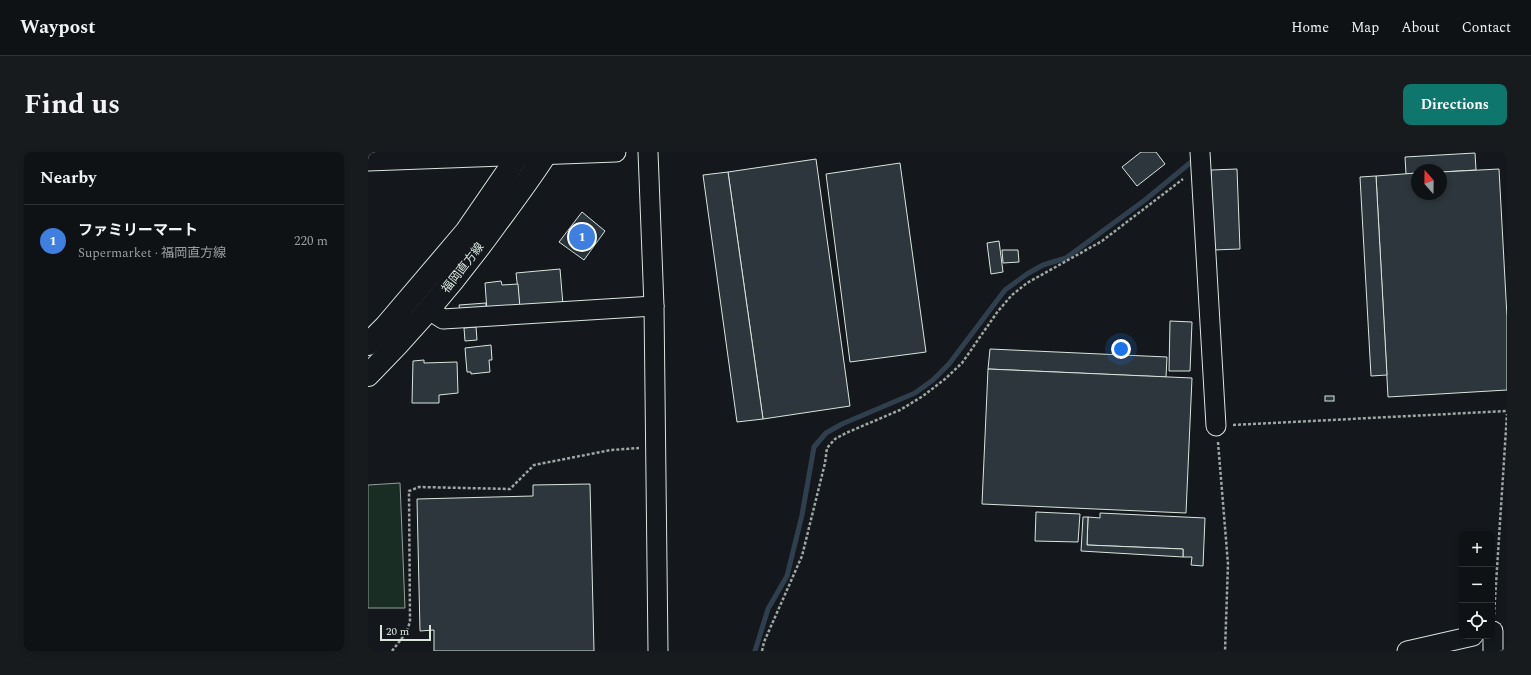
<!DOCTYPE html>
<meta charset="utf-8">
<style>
body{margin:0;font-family:Spectral,"Noto Sans JP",serif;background:#181b1e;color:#f1f3f6}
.controls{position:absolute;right:12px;bottom:12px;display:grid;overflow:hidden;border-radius:8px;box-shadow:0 2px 6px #0003}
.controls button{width:36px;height:36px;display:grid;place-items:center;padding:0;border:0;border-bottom:1px solid #2f3234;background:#0f1215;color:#f1f3f6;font:20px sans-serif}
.compass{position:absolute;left:1043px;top:12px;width:36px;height:36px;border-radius:50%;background:#0f1215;box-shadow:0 2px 6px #0003;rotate:340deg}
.scale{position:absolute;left:12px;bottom:10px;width:51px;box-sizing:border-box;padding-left:4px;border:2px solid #d8e6dc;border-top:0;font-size:11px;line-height:14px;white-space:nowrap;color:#d8e6dc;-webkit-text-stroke:3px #14181c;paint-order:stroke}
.you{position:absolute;left:753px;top:197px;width:14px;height:14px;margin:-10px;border:3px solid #fff;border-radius:50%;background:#1a73e8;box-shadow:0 0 0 6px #1a73e833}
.badge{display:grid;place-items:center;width:26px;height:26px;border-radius:50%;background:#0f766e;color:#fff;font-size:13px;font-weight:700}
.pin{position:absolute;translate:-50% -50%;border:2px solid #fff;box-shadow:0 1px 4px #0006}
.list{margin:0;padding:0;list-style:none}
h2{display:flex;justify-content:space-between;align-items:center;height:52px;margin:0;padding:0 16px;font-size:17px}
h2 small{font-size:13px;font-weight:400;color:#9b9ea0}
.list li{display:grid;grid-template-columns:26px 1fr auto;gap:12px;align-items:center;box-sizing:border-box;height:72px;padding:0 16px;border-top:1px solid #2f3234}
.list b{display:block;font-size:15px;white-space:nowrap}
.list p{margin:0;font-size:13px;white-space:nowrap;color:#9b9ea0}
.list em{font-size:13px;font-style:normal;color:#9b9ea0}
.icon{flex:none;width:22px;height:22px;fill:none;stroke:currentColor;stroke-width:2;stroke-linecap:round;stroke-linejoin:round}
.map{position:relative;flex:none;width:1139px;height:499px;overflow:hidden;border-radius:8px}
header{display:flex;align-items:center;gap:24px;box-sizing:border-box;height:56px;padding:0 20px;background:#0f1215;border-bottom:1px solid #2f3234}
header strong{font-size:19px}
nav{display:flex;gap:22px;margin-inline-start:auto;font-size:14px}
.intro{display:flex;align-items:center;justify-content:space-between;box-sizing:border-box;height:96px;padding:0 24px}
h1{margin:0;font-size:28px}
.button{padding:10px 18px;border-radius:8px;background:#0f766e;color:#fff;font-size:14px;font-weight:700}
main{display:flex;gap:24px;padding:0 24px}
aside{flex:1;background:#0f1215;border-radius:8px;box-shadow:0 2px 6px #0003}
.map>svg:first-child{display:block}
.green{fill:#1a2d24;stroke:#939e99}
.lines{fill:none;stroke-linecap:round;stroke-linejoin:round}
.stream{stroke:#2f3f4d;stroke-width:5}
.building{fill:#2c363c;stroke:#d8e6dc}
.minor-casing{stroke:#d8e6dc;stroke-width:21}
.major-casing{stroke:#d8e6dc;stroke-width:24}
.path{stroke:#9da8a2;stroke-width:2.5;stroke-dasharray:3 2;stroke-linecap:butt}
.minor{stroke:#14181c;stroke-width:19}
.major{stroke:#14181c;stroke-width:22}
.labels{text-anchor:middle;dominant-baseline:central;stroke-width:3;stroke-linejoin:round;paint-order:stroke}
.street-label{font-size:12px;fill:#d8e6dc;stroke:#14181c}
</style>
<header>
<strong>Waypost</strong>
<nav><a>Home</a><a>Map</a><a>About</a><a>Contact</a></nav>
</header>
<div class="intro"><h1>Find us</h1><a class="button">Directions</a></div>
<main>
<aside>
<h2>Nearby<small></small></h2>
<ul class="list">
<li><span class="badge" style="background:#3f7fe0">1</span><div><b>ファミリーマート</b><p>Supermarket · 福岡直方線</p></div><em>220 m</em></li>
</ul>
</aside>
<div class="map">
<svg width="1139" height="499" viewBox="0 0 1139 499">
<rect width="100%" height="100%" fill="#14181c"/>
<polygon class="green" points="32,331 37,456 0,456 0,333"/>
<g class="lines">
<polyline class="stream" points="387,499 400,457 419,424 434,363 446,295 458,281 474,272 547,241 565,228 581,212 637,138 659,122 675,113 698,106 777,48 828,6"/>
</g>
<g class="building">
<polygon points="773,0 788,0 797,12 769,34 754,15"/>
<polygon points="1107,1 1108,18 1073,20 1073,18 1049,18 1049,21 1038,22 1037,5"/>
<polygon points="448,7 482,254 395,267 360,20"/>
<polygon points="532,11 558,200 482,210 458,22"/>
<polygon points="869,17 872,97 845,98 843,18"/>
<polygon points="1131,17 1139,165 1139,238 1020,245 1008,24 1049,21 1049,42 1073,42 1073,20"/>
<polygon points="360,20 395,267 369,270 335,23"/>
<polygon points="1008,24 1019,223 1003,224 992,25"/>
<polygon points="214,60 237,79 216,108 191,90"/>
<polygon points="631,89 635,120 623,122 619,91"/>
<polygon points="634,98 650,98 651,110 635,111"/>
<polygon points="192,117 195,153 152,156 148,121"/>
<polygon points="133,129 134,133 150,132 152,156 119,159 117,131"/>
<polygon points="118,151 118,158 92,160 91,153"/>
<polygon points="802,169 824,170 822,219 801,219"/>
<polygon points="108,175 109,188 97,189 96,176"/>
<polygon points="123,193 124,208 121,208 122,220 103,222 103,220 99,220 97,196"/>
<polygon points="622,197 799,205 798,225 620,217"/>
<polygon points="56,208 56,211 89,210 90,241 71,243 71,251 44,251 45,209"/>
<polygon points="620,217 824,226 818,361 614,352"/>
<rect x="957" y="244" width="9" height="5"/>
<polygon points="222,332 226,499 66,499 66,478 52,479 49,347 165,344 165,333"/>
<polygon points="668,360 712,362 710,390 667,389"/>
<polygon points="732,361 837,366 835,414 823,413 824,405 815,405 815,397 719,393 720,365 732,366"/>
<polygon points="715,365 720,365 719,393 815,397 815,405 713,399"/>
</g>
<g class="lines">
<defs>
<g id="minor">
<polyline points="280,0 286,154 290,499"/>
<polyline points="832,0 848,274"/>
<polyline points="0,9 248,0"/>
<polyline points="61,158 75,167 286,154"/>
<polyline points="1039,499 1105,484"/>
<polyline points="1125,499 1125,479"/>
</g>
<g id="major">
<polyline points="0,192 18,174 98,80 153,0"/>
<path d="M0 223C47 176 89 126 128 72 145 49 163 25 179 0"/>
</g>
</defs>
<use href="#minor" class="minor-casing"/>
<use href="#major" class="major-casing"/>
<g class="path">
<polyline points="865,273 1139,259"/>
<polyline points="850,290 860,412 857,499"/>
<polyline points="1126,463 1139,262"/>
<polyline points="24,499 38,481 42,470 41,339 51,335 142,337 166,313 243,298 271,296"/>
<polyline points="394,499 396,490 434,404 457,311 459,296 467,287 478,281 532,258 555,244 577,227 594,211 630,159 644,143 659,131 734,89 815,27"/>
</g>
<use href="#minor" class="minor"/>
<use href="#major" class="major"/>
</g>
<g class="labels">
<g class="street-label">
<text transform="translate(95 116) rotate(-52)">福岡直方線</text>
</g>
</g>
</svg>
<div class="controls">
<button>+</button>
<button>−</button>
<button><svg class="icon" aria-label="locate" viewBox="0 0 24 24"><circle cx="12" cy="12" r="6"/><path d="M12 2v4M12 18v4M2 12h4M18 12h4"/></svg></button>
</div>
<svg class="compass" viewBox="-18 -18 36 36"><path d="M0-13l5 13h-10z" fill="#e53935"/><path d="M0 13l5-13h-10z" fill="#9b9ea0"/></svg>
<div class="scale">20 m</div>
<div class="you"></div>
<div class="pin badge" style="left:214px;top:85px;background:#3f7fe0">1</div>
</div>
</main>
